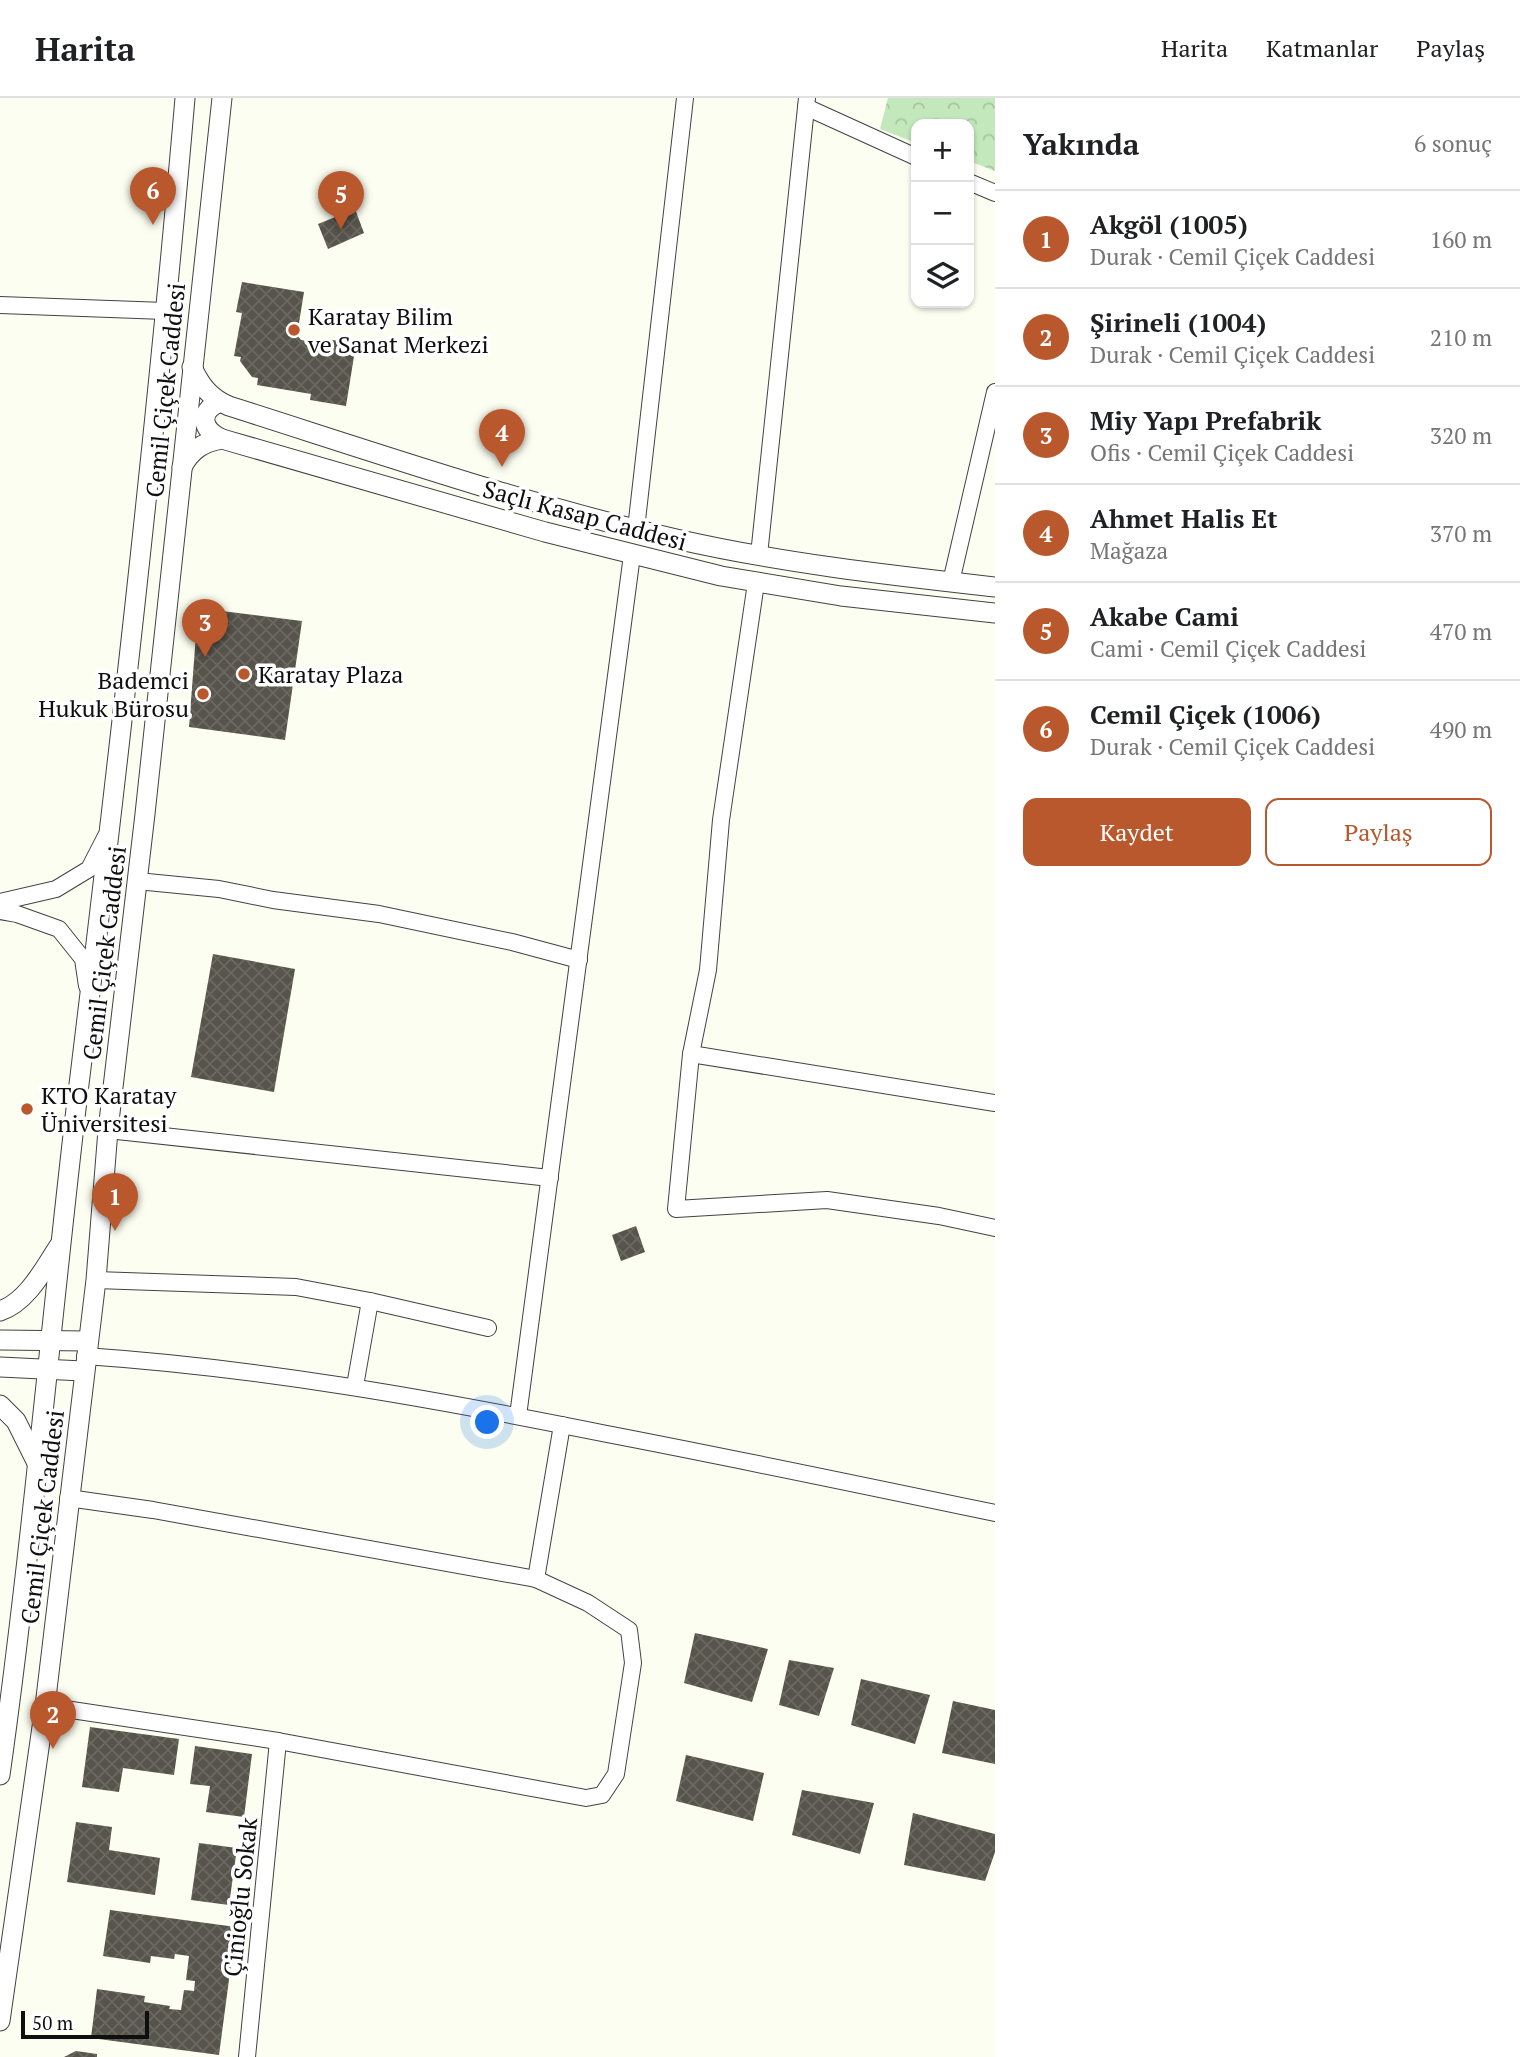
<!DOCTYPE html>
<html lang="tr">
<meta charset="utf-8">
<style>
body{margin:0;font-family:"PT Serif",serif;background:#f6f6f6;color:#202124}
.controls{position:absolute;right:21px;top:21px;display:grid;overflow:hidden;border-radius:14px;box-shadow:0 2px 5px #0004}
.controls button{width:63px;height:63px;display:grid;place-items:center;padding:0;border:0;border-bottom:2px solid #e0e0e0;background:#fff;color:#202124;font:35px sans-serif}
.scale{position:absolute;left:21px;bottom:18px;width:128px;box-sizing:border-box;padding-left:7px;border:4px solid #0f0f0f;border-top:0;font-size:19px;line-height:24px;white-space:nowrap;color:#0f0f0f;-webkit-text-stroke:5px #fff;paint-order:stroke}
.you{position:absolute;left:488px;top:1325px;width:24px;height:24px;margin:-18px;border:5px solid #fff;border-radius:50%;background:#1a73e8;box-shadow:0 0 0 10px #1a73e833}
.badge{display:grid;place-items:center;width:46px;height:46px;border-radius:50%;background:#b9582c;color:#fff;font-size:23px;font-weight:700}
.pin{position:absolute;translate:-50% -58px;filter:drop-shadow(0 2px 4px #0008)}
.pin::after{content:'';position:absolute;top:37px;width:24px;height:21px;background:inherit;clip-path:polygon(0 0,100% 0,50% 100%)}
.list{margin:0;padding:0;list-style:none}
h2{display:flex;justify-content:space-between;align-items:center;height:91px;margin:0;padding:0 28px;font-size:30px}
h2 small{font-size:23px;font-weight:400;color:#757577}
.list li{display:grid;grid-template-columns:46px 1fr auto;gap:21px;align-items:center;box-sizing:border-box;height:98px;padding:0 28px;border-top:2px solid #e0e0e0}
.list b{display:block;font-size:26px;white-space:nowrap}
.list p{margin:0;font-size:23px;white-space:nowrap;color:#757577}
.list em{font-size:23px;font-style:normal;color:#757577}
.actions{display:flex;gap:14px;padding:21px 28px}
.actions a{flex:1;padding:16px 0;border:2px solid #b9582c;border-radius:14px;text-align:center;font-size:24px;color:#b9582c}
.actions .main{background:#b9582c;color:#fff}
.icon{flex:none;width:38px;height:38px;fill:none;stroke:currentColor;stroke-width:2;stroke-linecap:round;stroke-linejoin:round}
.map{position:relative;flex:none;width:995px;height:1959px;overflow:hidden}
header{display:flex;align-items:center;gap:42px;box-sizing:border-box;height:98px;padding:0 35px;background:#fff;border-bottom:2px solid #e0e0e0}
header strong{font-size:33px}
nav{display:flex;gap:38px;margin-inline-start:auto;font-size:24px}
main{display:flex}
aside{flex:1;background:#fff}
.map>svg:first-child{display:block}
.park{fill:url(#park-crowns)}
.building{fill:url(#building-cross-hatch)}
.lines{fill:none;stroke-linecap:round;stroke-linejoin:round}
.minor-casing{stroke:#424242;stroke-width:18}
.tertiary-casing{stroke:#424242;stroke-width:21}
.minor{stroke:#fff;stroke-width:16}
.tertiary{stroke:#fff;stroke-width:19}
.poi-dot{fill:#b9582c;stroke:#fff;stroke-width:2.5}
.labels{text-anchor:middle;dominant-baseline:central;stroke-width:7;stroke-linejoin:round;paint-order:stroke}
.poi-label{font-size:24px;fill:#0f0f0f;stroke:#fff;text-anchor:start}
.street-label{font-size:24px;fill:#0f0f0f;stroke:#fff}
</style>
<header>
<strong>Harita</strong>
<nav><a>Harita</a><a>Katmanlar</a><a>Paylaş</a></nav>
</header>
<main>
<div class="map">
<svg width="995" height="1959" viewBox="0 0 995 1959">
<defs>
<pattern id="park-crowns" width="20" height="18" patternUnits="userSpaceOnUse" patternTransform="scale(1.75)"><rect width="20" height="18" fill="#c3e8bc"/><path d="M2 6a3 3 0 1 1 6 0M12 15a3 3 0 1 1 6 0" fill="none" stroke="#a6c6a0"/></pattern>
<pattern id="building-cross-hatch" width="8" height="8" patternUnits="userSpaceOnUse" patternTransform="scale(1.75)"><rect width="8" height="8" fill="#57544b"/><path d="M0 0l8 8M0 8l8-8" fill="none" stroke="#6a6861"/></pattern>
</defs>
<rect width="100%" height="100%" fill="#fcfef1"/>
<polygon class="park" points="888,0 995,0 995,73 969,63 969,26 916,26 916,45 880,31"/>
<g class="building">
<polygon points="355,111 364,135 328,151 318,126"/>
<polygon points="242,184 304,194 299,225 293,224 292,231 301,242 320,245 321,240 356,246 346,308 310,302 311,296 257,287 258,280 252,279 240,263 241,259 234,258 242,215 236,214"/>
<polygon points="198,510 302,523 285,642 189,629"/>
<polygon points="213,856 295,871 274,994 191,979"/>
<polygon points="636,1128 645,1154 621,1163 612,1137"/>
<polygon points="695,1535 768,1551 752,1604 684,1585"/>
<polygon points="789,1562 834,1570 819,1618 779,1607"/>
<polygon points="861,1581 930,1597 915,1646 851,1627"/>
<polygon points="953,1603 995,1612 995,1666 942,1655"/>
<polygon points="90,1629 179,1641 174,1677 123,1670 119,1694 82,1689"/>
<polygon points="195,1648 252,1656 244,1719 206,1714 210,1688 190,1686"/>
<polygon points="686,1657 764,1675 753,1723 676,1703"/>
<polygon points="802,1692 874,1705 860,1756 792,1737"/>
<polygon points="913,1715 995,1736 995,1754 985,1783 904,1767"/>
<polygon points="76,1724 112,1729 109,1752 160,1760 155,1797 67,1784"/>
<polygon points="199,1745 237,1750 229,1807 191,1802"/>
<polygon points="110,1812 236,1829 219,1957 91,1940 97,1891 145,1898 144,1904 170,1908 169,1911 181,1912 184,1892 194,1893 195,1883 186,1882 189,1858 175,1856 174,1861 151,1858 150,1865 103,1858"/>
<polygon points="76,1953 97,1956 97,1959 64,1959"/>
</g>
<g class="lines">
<defs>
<g id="minor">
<polyline points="806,9 916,59"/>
<polyline points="969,84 995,95"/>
<polyline points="0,207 165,213"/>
<polyline points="636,431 685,0"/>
<polyline points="759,457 807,0"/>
<polyline points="951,484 995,294"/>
<polyline points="756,485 721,722 708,872 691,956 676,1111 827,1102 939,1118 995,1130"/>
<polyline points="137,783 219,791 273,802 379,816 512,844 579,862"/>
<polyline points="0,804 56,791 89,771 106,738"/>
<polyline points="0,813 17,816 59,831 83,861 87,888"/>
<polyline points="691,956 995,1005"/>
<polyline points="108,1032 550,1080"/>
<polyline points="96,1182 296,1189 370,1203 488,1230"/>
<path d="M85 1258C261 1270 434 1301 607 1336 737 1361 866 1388 995 1415"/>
<polyline points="355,1288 370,1203"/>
<polyline points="518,1318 632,457"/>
<polyline points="536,1481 562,1327"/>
<polyline points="45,1608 278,1643 586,1700 602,1697 616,1676 633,1565 629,1532 588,1505 536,1481 153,1412 68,1400"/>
<polyline points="247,1959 278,1643"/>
</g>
<g id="tertiary">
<path d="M192 269C200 287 210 300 229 308 377 355 525 406 676 441 781 465 888 477 995 489"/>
<path d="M220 304C197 314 202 332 222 341"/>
<path d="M182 369C191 352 203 344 222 341L545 434 721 478 841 498 995 515"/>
<path d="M0 1213C27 1204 44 1171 59 1148"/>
<polyline points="0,1242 87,1243"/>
<polyline points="0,1269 83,1273"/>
<polyline points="0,1307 16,1323 38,1367"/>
<path d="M0 1677C31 1456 50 1233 76 1011 117 675 156 338 185 0"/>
<polyline points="0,1923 45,1608 96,1182 108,1032 145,716 222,0"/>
</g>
</defs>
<use href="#minor" class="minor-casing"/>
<use href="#tertiary" class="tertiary-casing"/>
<use href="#minor" class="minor"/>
<use href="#tertiary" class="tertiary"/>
</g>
<g class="poi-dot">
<circle cx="294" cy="232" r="7"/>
<circle cx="244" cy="576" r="7"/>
<circle cx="203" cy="596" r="7"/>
<circle cx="27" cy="1011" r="7"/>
</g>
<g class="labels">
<g class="poi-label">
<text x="308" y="218">Karatay Bilim<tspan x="308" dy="28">ve Sanat Merkezi</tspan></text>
<text x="258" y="576">Karatay Plaza</text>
<text x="189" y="582" text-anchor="end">Bademci<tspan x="189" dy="28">Hukuk Bürosu</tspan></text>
<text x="41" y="997">KTO Karatay<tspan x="41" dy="28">Üniversitesi</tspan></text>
</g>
<g class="street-label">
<text transform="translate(165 292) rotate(-84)">Cemil Çiçek Caddesi</text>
<text transform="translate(585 417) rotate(15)">Saçlı Kasap Caddesi</text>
<text transform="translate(104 855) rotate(-83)">Cemil Çiçek Caddesi</text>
<text transform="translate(42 1419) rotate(-83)">Cemil Çiçek Caddesi</text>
<text transform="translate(240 1799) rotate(-84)">Çinioğlu Sokak</text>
</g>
</g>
</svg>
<div class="controls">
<button>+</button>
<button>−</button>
<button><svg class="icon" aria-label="layers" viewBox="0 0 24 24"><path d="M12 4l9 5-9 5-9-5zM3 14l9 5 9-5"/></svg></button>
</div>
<div class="scale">50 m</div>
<div class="you"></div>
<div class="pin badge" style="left:115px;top:1133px">1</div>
<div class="pin badge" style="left:53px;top:1651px">2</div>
<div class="pin badge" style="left:205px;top:559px">3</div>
<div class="pin badge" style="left:502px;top:369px">4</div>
<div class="pin badge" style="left:341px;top:131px">5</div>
<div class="pin badge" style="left:153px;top:127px">6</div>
</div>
<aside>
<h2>Yakında<small>6 sonuç</small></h2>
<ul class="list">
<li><span class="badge">1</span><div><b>Akgöl (1005)</b><p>Durak · Cemil Çiçek Caddesi</p></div><em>160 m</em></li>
<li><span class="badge">2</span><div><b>Şirineli (1004)</b><p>Durak · Cemil Çiçek Caddesi</p></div><em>210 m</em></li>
<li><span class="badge">3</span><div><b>Miy Yapı Prefabrik</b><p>Ofis · Cemil Çiçek Caddesi</p></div><em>320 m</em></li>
<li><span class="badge">4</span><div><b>Ahmet Halis Et</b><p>Mağaza</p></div><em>370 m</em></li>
<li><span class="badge">5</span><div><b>Akabe Cami</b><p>Cami · Cemil Çiçek Caddesi</p></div><em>470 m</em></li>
<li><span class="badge">6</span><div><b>Cemil Çiçek (1006)</b><p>Durak · Cemil Çiçek Caddesi</p></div><em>490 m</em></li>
</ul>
<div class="actions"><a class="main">Kaydet</a><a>Paylaş</a></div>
</aside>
</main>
